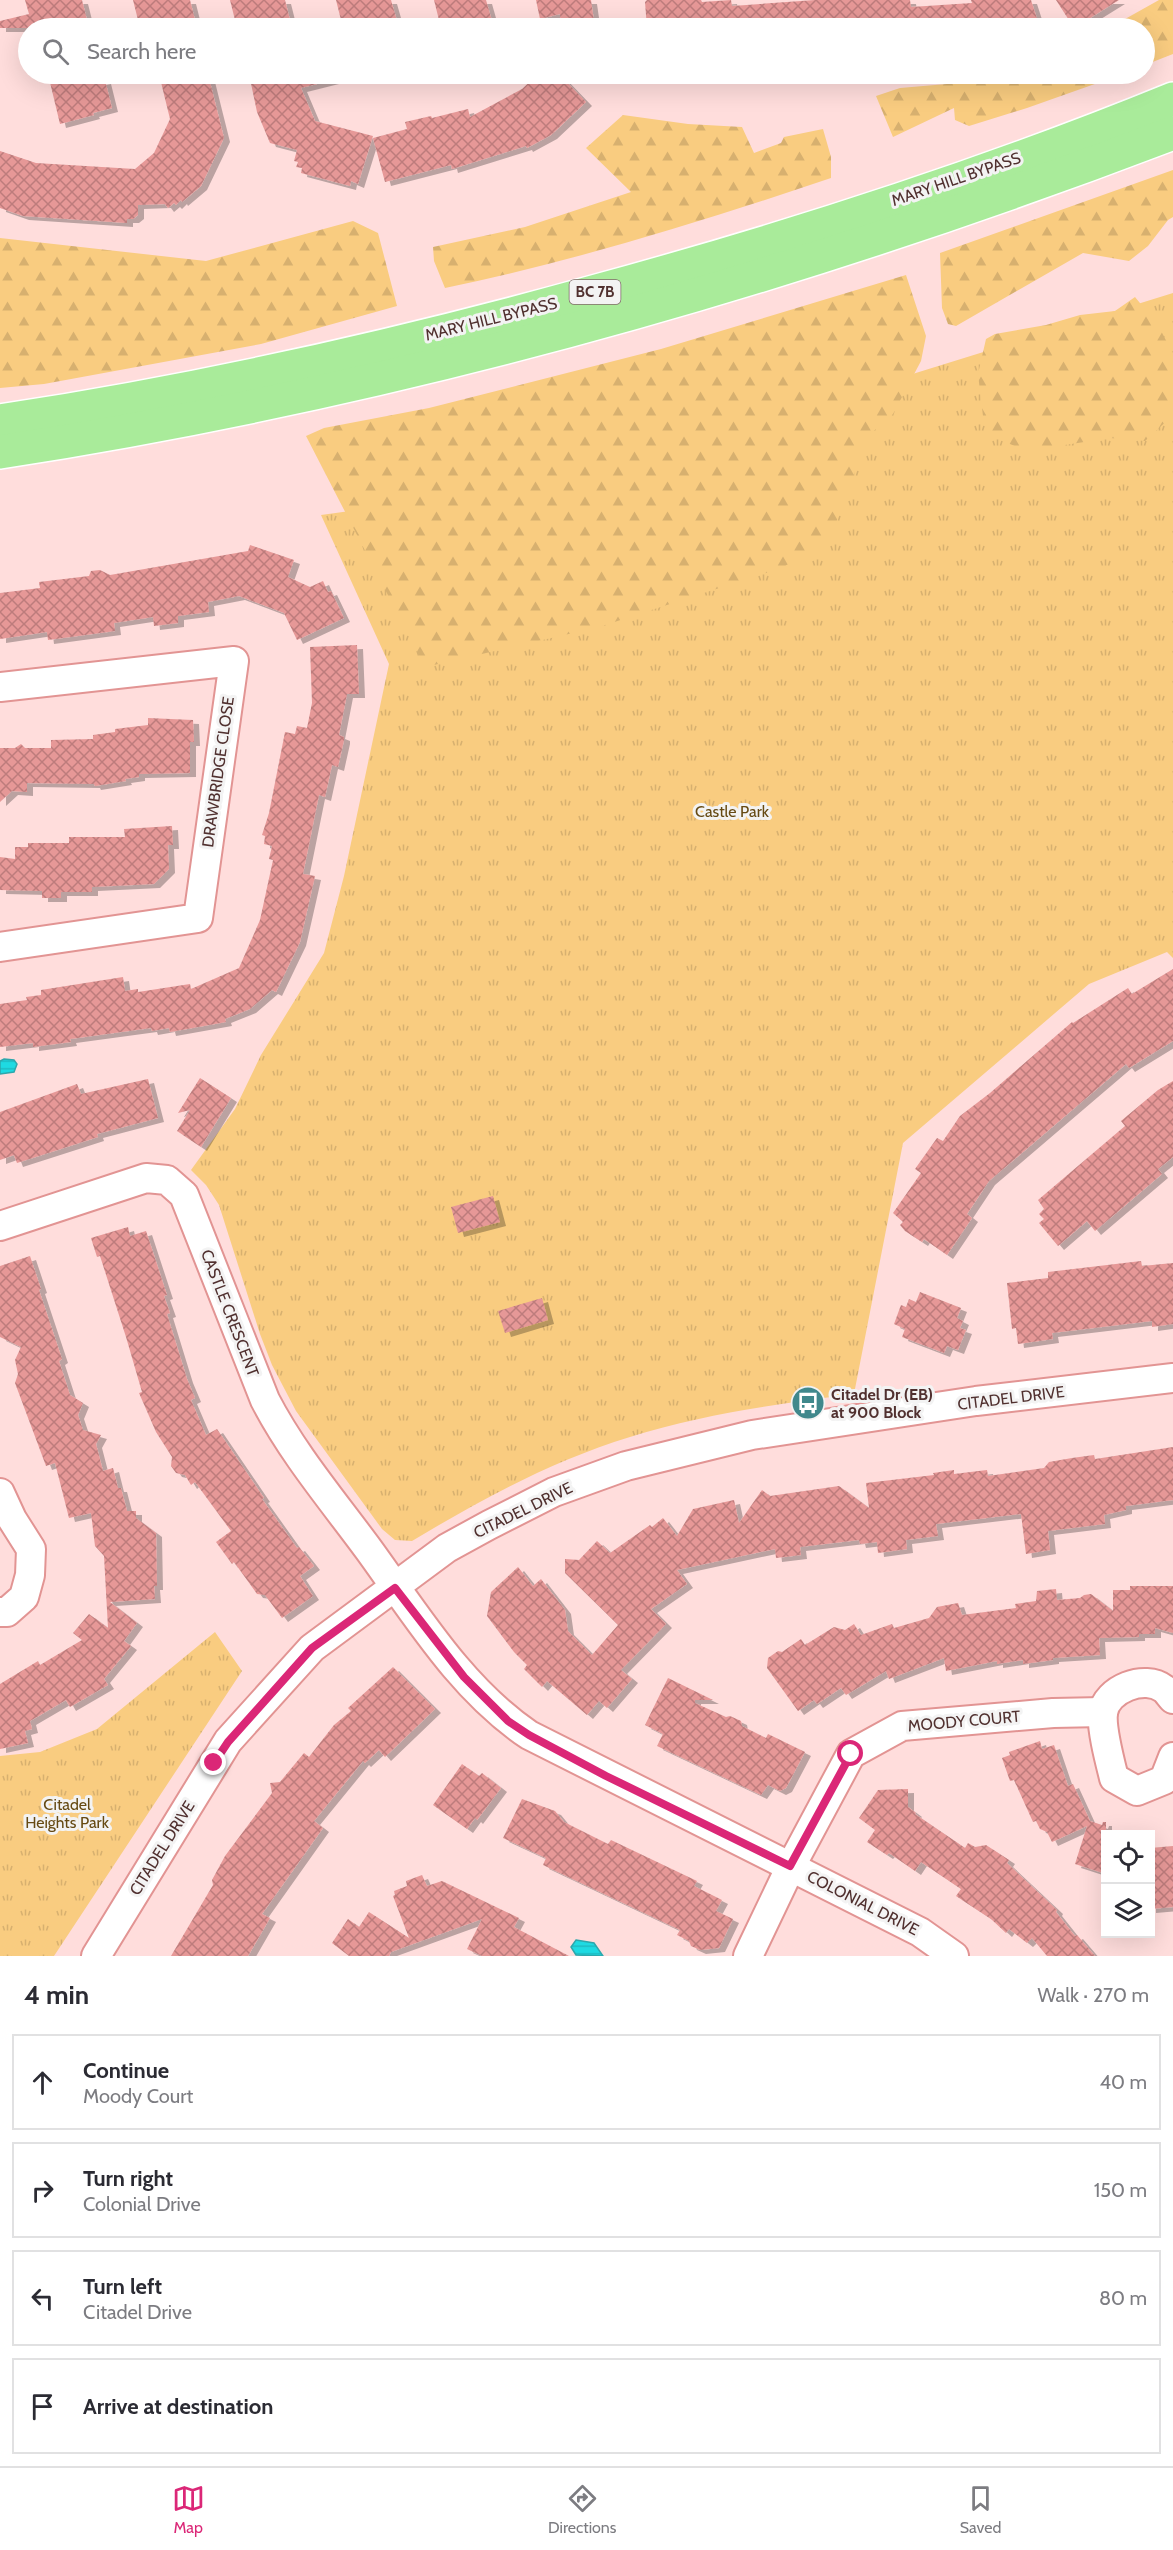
<!DOCTYPE html>
<meta charset="utf-8">
<style>
body{margin:0;font-family:Cabin,sans-serif;background:#f2f2f3;color:#2b2b33}
.controls{position:absolute;right:18px;bottom:18px;display:grid;overflow:hidden;border-radius:0px;box-shadow:0 6px 24px #0002}
.controls button{width:54px;height:54px;display:grid;place-items:center;padding:0;border:0;border-bottom:2px solid #e1e1e2;background:#fff;color:#2b2b33;font:30px sans-serif}
.stop{position:absolute;width:18px;height:18px;margin:-14px;border:4px solid #db2777;border-radius:50%;background:#fff}
.stop.end{background:#db2777;border-color:#fff;box-shadow:0 2px 6px #0008}
.list{margin:0;padding:0;list-style:none}
h2{display:flex;justify-content:space-between;align-items:center;height:78px;margin:0;padding:0 24px;font-size:26px}
h2 small{font-size:20px;font-weight:400;color:#7c7c81}
.list li{display:grid;grid-template-columns:39px 1fr auto;gap:18px;align-items:center;box-sizing:border-box;height:96px;margin:0 12px 12px;padding:0 12px;border:2px solid #e1e1e2;border-radius:0px}
.list b{display:block;font-size:22px;white-space:nowrap}
.list p{margin:0;font-size:20px;white-space:nowrap;color:#7c7c81}
.list em{font-size:20px;font-style:normal;color:#7c7c81}
.icon{flex:none;width:33px;height:33px;fill:none;stroke:currentColor;stroke-width:2;stroke-linecap:round;stroke-linejoin:round}
.map{position:relative;flex:none;width:1173px;height:1956px;overflow:hidden}
.search{position:absolute;background:#fff;box-shadow:0 6px 24px #0002;left:18px;right:18px;top:18px;height:66px;display:flex;align-items:center;gap:15px;box-sizing:border-box;padding:0 21px;border-radius:33px;color:#7c7c81;font-size:22px}
.sheet{height:510px;background:#fff}
nav{display:flex;justify-content:space-around;align-items:center;box-sizing:border-box;height:84px;border-top:2px solid #e1e1e2;background:#fff;font-size:16px;color:#7c7c81}
nav a{display:grid;justify-items:center;gap:3px}
nav .on{color:#db2777}
.map>svg:first-child{display:block}
.grass{fill:url(#grass-tufts)}
.forest{fill:url(#forest-firs)}
.water{fill:url(#water-rules);stroke:#2da7ac;stroke-width:1.5}
.building{fill:url(#building-cross-hatch);filter:url(#shadow)}
.lines{fill:none;stroke-linecap:round;stroke-linejoin:round}
.minor-casing{stroke:#e29493;stroke-width:32}
.highway-casing{stroke:#fff;stroke-width:36}
.minor{stroke:#fff;stroke-width:28}
.highway{stroke:#a9eb9a;stroke-width:33}
.route{stroke:#db2777;stroke-width:8}
.labels{text-anchor:middle;dominant-baseline:central;stroke-width:6;stroke-linejoin:round;paint-order:stroke}
.shield{fill:#f3f3f3;stroke:#816a6a;stroke-width:1.5}
.shield-label{font-size:15px;font-weight:bold;fill:#50302f}
.street-label{font-size:16px;fill:#50302f;stroke:#f3f3f3}
.park-label{font-size:16px;fill:#664a13;stroke:#f3f3f3}
.poi-label{font-size:16px;font-weight:bold;fill:#50302f;stroke:#f3f3f3;text-anchor:start}
</style>
<div class="map">
<svg width="1173" height="1956" viewBox="0 0 1173 1956">
<defs>
<pattern id="grass-tufts" width="24" height="20" patternUnits="userSpaceOnUse" patternTransform="scale(1.5)"><rect width="24" height="20" fill="#f9cc80"/><path d="M3 7l-1-3M5 7V3M7 7l1-3M15 17l-1-3M17 17v-4M19 17l1-3" fill="none" stroke="#d7b06f"/></pattern>
<pattern id="forest-firs" width="22" height="20" patternUnits="userSpaceOnUse" patternTransform="scale(1.5)"><rect width="22" height="20" fill="#f9cc80"/><path d="M5 1l3.5 6h-7zM16 11l3.5 6h-7z" fill="#d7b06f"/></pattern>
<pattern id="water-rules" width="6" height="5" patternUnits="userSpaceOnUse" patternTransform="scale(1.5)"><rect width="6" height="5" fill="#1edae2"/><path d="M0 2.5h6" fill="none" stroke="#1dbbc2"/></pattern>
<pattern id="building-cross-hatch" width="8" height="8" patternUnits="userSpaceOnUse" patternTransform="scale(1.5)"><rect width="8" height="8" fill="#e69897"/><path d="M0 0l8 8M0 8l8-8" fill="none" stroke="#bd7c7c"/></pattern>
<filter id="shadow"><feDropShadow dx="6" dy="4" stdDeviation="0" flood-color="#0004"/></filter>
</defs>
<rect width="100%" height="100%" fill="#ffdddc"/>
<g class="grass">
<path d="M1173 293V958L1167 952 1089 984 903 1143 854 1394C778 1404 703 1414 630 1437 552 1461 482 1499 412 1541L395 1540 382 1529 296 1411 272 1365 260 1334 219 1205 206 1185 191 1170 235 1109 261 1055 324 953 344 876 389 664 321 515 568 481Z"/>
<polygon points="215,1632 242,1671 54,1956 0,1956 0,1756 40,1752 97,1729"/>
</g>
<g class="forest">
<polygon points="1159,0 1173,0 1173,54 1145,65 1144,28 1109,28"/>
<polygon points="1009,74 1123,74 1027,108 969,126 955,120 954,108 893,137 876,96 900,88 970,82"/>
<path d="M623 115 688 124 742 127 754 153 781 143 784 137 823 129 831 157V178C704 221 575 261 445 288L434 261 433 247 525 227 631 192 586 148Z"/>
<polygon points="1173,170 1173,217 1168,220 1148,246 1129,261 1083,253 956,326 948,324 942,308 940,253"/>
<polygon points="353,221 378,233 397,306 261,344 44,384 0,388 0,238 206,261"/>
<polygon points="906,275 926,336 921,361 893,414 868,436 833,531 811,552 781,568 599,627 425,667 306,436 324,428 429,408 661,349"/>
<polygon points="1135,297 1158,325 1173,354 1173,415 1145,441 1110,438 1026,451 994,437 983,416 978,374 986,339 995,334 1046,325 1080,315 1115,311"/>
</g>
<g class="water">
<polygon points="4,1059 14,1060 17,1064 14,1072 0,1074 0,1061"/>
<polygon points="576,1940 594,1943 603,1956 576,1955 571,1947"/>
</g>
<g class="building">
<polygon points="25,0 82,0 89,28 0,28 0,21 29,14"/>
<polygon points="133,0 190,0 197,28 140,28"/>
<polygon points="230,0 285,0 292,28 237,28"/>
<polygon points="336,0 391,0 397,21 393,22 395,28 343,28"/>
<polygon points="434,0 486,0 494,28 441,28"/>
<polygon points="536,0 591,0 595,28 561,28 560,14 540,19"/>
<polygon points="647,0 701,0 702,2 731,0 732,6 815,0 910,0 911,7 972,3 971,0 1031,0 1040,28 647,28 645,2"/>
<polygon points="1056,0 1119,0 1074,28"/>
<polygon points="48,74 98,74 100,81 105,80 112,108 93,113 94,115 60,124"/>
<polygon points="159,74 208,74 224,138 201,186 182,202 181,200 176,205 174,203 168,208 165,204 138,205 138,215 133,219 127,219 127,223 23,216 0,208 0,151 36,163 135,169 154,153 170,119"/>
<polygon points="249,74 333,74 333,80 301,88 315,121 373,136 358,184 351,181 350,186 301,173 302,168 296,167 298,162 294,161 297,150 270,143 257,112"/>
<polygon points="538,74 559,74 586,102 551,135 527,148 526,146 452,169 451,165 385,182 373,138 407,129 405,122 431,116 432,118 468,109 470,117 522,89"/>
<polygon points="250,545 294,560 288,577 310,587 323,581 328,592 331,591 344,618 297,640 284,613 239,596 208,602 209,612 178,616 178,623 154,626 153,617 114,623 115,631 48,640 47,632 0,639 0,593 40,588 39,582 89,576 91,571 100,570 110,575 248,551"/>
<polygon points="357,645 359,694 347,694 339,735 344,737 344,740 338,767 332,765 325,797 319,795 303,874 315,876 300,942 276,992 272,990 250,1009 225,1019 226,1022 170,1032 169,1028 152,1031 151,1028 70,1039 71,1042 33,1047 33,1043 0,1047 0,1004 27,1000 26,997 41,995 41,990 123,977 125,991 138,989 138,992 190,984 191,989 239,968 260,920 273,860 269,859 272,846 264,844 265,836 262,835 269,813 285,732 295,734 297,726 307,728 312,703 310,647"/>
<polygon points="148,718 193,720 194,742 190,742 190,773 139,774 139,777 125,779 126,781 95,786 94,784 27,783 27,792 12,791 0,802 0,748 15,748 21,744 25,748 51,748 51,740 93,739 93,735 115,732 115,729 148,725"/>
<polygon points="172,826 173,845 168,845 169,869 154,884 92,887 92,892 61,892 61,898 42,898 42,891 0,890 0,857 15,859 15,847 28,847 28,843 69,843 69,837 125,837 124,829"/>
<polygon points="1173,969 1173,1041 1129,1068 1126,1064 989,1181 967,1214 972,1218 947,1255 924,1239 922,1242 905,1231 900,1225 903,1222 893,1213 921,1173 915,1169 937,1138 943,1141 960,1116 990,1093 1072,1022 1073,1023 1128,988 1132,994"/>
<polygon points="200,1078 231,1098 201,1147 177,1131 190,1110 178,1113"/>
<polygon points="148,1079 158,1118 97,1134 98,1137 17,1163 14,1155 0,1160 0,1112 77,1084 81,1094"/>
<polygon points="1173,1081 1173,1157 1158,1169 1162,1174 1095,1231 1087,1221 1058,1246 1039,1223 1044,1219 1039,1214 1044,1209 1038,1200 1125,1126 1121,1121 1158,1090"/>
<polygon points="493,1196 500,1222 458,1233 451,1207"/>
<polygon points="128,1227 130,1236 146,1231 167,1295 164,1296 170,1313 167,1314 187,1379 195,1398 191,1400 206,1435 217,1429 264,1498 262,1499 297,1548 299,1547 314,1566 300,1576 313,1596 282,1618 265,1595 257,1594 234,1562 232,1564 216,1542 231,1531 195,1482 191,1485 185,1475 176,1473 171,1466 172,1457 156,1432 139,1393 142,1392 126,1337 100,1256 97,1257 91,1238"/>
<polygon points="30,1256 41,1289 39,1290 62,1359 59,1361 70,1395 83,1403 78,1415 83,1430 101,1435 96,1444 103,1471 113,1468 118,1488 121,1488 127,1511 136,1511 136,1518 156,1533 157,1586 154,1586 155,1599 110,1602 137,1623 124,1641 131,1646 104,1679 108,1685 70,1707 66,1700 30,1721 32,1729 25,1731 28,1743 0,1749 0,1684 38,1661 40,1665 82,1640 73,1633 89,1614 108,1628 104,1556 95,1546 91,1513 69,1518 55,1463 46,1466 15,1383 18,1374 15,1360 21,1347 0,1337 0,1266"/>
<polygon points="1141,1261 1142,1266 1173,1263 1173,1324 1152,1327 1152,1321 1052,1333 1053,1339 1018,1344 1016,1328 1012,1329 1007,1283 1048,1278 1048,1272"/>
<polygon points="920,1292 961,1308 957,1318 963,1321 960,1328 966,1330 958,1350 947,1346 944,1353 902,1337 905,1329 894,1324 901,1305 906,1307 909,1299 916,1302"/>
<polygon points="542,1298 548,1320 505,1333 498,1311"/>
<polygon points="1173,1447 1173,1500 1126,1506 1126,1510 1104,1515 1105,1524 1048,1531 1050,1550 1026,1554 1021,1514 936,1524 938,1536 906,1540 907,1549 878,1553 877,1542 860,1544 859,1540 800,1547 801,1555 776,1558 775,1549 677,1570 687,1584 651,1609 666,1624 621,1670 632,1679 607,1708 599,1701 587,1715 547,1681 542,1687 524,1669 527,1665 514,1652 487,1616 491,1592 518,1567 533,1586 541,1579 565,1610 568,1631 592,1655 618,1625 565,1573 565,1559 579,1560 597,1541 610,1553 650,1525 652,1527 663,1518 677,1536 693,1509 734,1500 739,1523 762,1490 770,1496 839,1486 869,1508 866,1483 934,1475 933,1473 954,1470 954,1474 987,1470 988,1476 1044,1468 1049,1462 1072,1458 1094,1455 1095,1459"/>
<polygon points="1130,1586 1173,1586 1173,1633 1155,1628 1155,1634 1139,1634 1139,1637 1099,1638 1100,1655 1053,1658 1053,1660 1023,1664 1023,1660 997,1664 997,1661 946,1671 944,1658 889,1679 886,1671 846,1695 841,1688 817,1704 814,1700 798,1711 767,1668 768,1658 778,1651 782,1652 801,1639 805,1645 834,1627 845,1630 854,1624 861,1635 892,1624 894,1628 929,1618 937,1607 958,1603 962,1615 1016,1608 1015,1604 1036,1601 1037,1591 1056,1589 1057,1600 1080,1598 1084,1595 1091,1594 1113,1611 1113,1590 1130,1590"/>
<polygon points="393,1667 435,1709 385,1757 379,1750 365,1763 363,1761 314,1821 323,1828 262,1914 270,1918 248,1956 171,1956 213,1885 212,1880 225,1856 272,1793 270,1783 280,1782 304,1753 309,1757 334,1725 351,1711 348,1708"/>
<polygon points="668,1678 713,1700 695,1700 695,1703 726,1717 730,1716 741,1721 742,1726 766,1738 768,1734 805,1752 786,1788 780,1791 768,1785 761,1795 657,1746 663,1734 645,1725"/>
<polygon points="1040,1741 1042,1749 1054,1745 1068,1786 1073,1784 1090,1821 1102,1825 1103,1822 1106,1822 1106,1874 1075,1864 1087,1826 1052,1842 1047,1832 1040,1829 1036,1821 1033,1822 1014,1780 1010,1781 1002,1758 1010,1755 1009,1752"/>
<polygon points="462,1764 479,1776 482,1773 501,1788 477,1820 475,1818 467,1829 433,1805"/>
<polygon points="908,1789 908,1807 916,1813 915,1814 965,1848 968,1843 975,1847 986,1845 1009,1860 1007,1863 1057,1910 1056,1912 1075,1936 1077,1935 1095,1956 1047,1956 1032,1938 1027,1943 1009,1929 1006,1933 991,1919 956,1896 961,1889 921,1862 915,1871 889,1853 887,1855 867,1842 875,1830 859,1818 878,1790"/>
<polygon points="522,1799 555,1811 564,1822 608,1844 611,1840 697,1881 694,1886 722,1900 716,1911 733,1919 719,1948 700,1950 691,1946 689,1941 677,1935 680,1930 543,1865 546,1858 503,1838"/>
<polygon points="1173,1846 1173,1907 1150,1909 1150,1848"/>
<polygon points="422,1875 427,1886 442,1881 519,1918 514,1927 569,1956 482,1956 467,1949 482,1919 391,1952 389,1956 349,1956 332,1943 348,1919 359,1927 369,1912 409,1938 393,1896 395,1895 394,1891 407,1886 406,1881"/>
</g>
<g class="lines">
<defs>
<g id="minor">
<polyline points="0,687 234,661 198,918 0,947"/>
<path d="M0 1226 146 1178 167 1180 184 1195 265 1400C293 1454 333 1501 369 1550 417 1616 461 1689 529 1735L920 1932 954 1956"/>
<polyline points="0,1493 12,1519 31,1549 30,1575 24,1597 7,1612 0,1612"/>
<path d="M1173 1699C1170 1696 1167 1691 1164 1689 1145 1674 1106 1689 1103 1713 1101 1728 1110 1762 1114 1778L1137 1791 1164 1780 1173 1757"/>
<polyline points="96,1956 228,1741 312,1648 447,1548 489,1525 554,1492 626,1466 752,1435 976,1401 1173,1378"/>
<polyline points="748,1956 791,1866 851,1754 902,1726 1053,1713 1103,1712"/>
</g>
<g id="highway">
<path d="M0 421C198 391 394 347 586 294 785 240 982 177 1173 99"/>
<path d="M0 452C401 390 794 278 1173 133"/>
</g>
</defs>
<use href="#minor" class="minor-casing"/>
<use href="#highway" class="highway-casing"/>
<use href="#minor" class="minor"/>
<use href="#highway" class="highway"/>
</g>
<g class="lines">
<polyline class="route" points="214,1763 228,1742 312,1648 395,1588 464,1677 508,1721 529,1735 606,1776 790,1866 851,1754"/>
</g>
<defs>
<symbol id="bus-disc" viewBox="-11 -11 22 22"><circle r="9.5" fill="#40888c" stroke="#f3f3f3"/><path d="M-5-6H5V4H4V6H2V4H-2V6H-4V4H-5ZM-3.5-4V0h7V-4ZM-3.5 1.2v1.5H-2V1.2ZM2 1.2v1.5H3.5V1.2Z" fill="#fff"/></symbol>
</defs>
<g fill-rule="evenodd">
<use href="#bus-disc" x="789" y="1384" width="38" height="38"/>
</g>
<g class="labels">
<rect class="shield" x="569.5" y="280" width="51" height="24" rx="4.5"/>
<g class="shield-label">
<text x="595" y="292">BC 7B</text>
</g>
<g class="street-label">
<text transform="translate(956 179) rotate(-19)">MARY HILL BYPASS</text>
<text transform="translate(491 319) rotate(-14)">MARY HILL BYPASS</text>
<text transform="translate(218 772) rotate(-82)">DRAWBRIDGE CLOSE</text>
<text transform="translate(230 1313) rotate(69)">CASTLE CRESCENT</text>
<text transform="translate(1011 1398) rotate(-7)">CITADEL DRIVE</text>
<text transform="translate(523 1510) rotate(-26)">CITADEL DRIVE</text>
<text transform="translate(964 1721) rotate(-5)">MOODY COURT</text>
<text transform="translate(162 1848) rotate(-58)">CITADEL DRIVE</text>
<text transform="translate(863 1903) rotate(27)">COLONIAL DRIVE</text>
</g>
<g class="park-label">
<text x="732" y="811">Castle Park</text>
<text x="67" y="1804">Citadel<tspan x="67" dy="18">Heights Park</tspan></text>
</g>
<g class="poi-label">
<text x="831" y="1394">Citadel Dr (EB)<tspan x="831" dy="18">at 900 Block</tspan></text>
</g>
</g>
</svg>
<div class="controls">
<button><svg class="icon" aria-label="locate" viewBox="0 0 24 24"><circle cx="12" cy="12" r="6"/><path d="M12 2v4M12 18v4M2 12h4M18 12h4"/></svg></button>
<button><svg class="icon" aria-label="layers" viewBox="0 0 24 24"><path d="M12 4l9 5-9 5-9-5zM3 14l9 5 9-5"/></svg></button>
</div>
<div class="stop" style="left:851px;top:1754px"></div>
<div class="stop end" style="left:214px;top:1763px"></div>
<div class="search"><svg class="icon" aria-label="search" viewBox="0 0 24 24"><circle cx="10" cy="10" r="6"/><path d="M15 15l6 6"/></svg>Search here</div>
</div>
<section class="sheet">
<h2>4 min<small>Walk · 270 m</small></h2>
<ul class="list">
<li><svg class="icon" aria-label="ahead" viewBox="0 0 24 24"><path d="M12 20V5M6 11l6-6 6 6"/></svg><div><b>Continue</b><p>Moody Court</p></div><em>40 m</em></li>
<li><svg class="icon" aria-label="right" viewBox="0 0 24 24"><path d="M7 20v-9h11M14 6l5 5-5 5"/></svg><div><b>Turn right</b><p>Colonial Drive</p></div><em>150 m</em></li>
<li><svg class="icon" aria-label="left" viewBox="0 0 24 24"><path d="M17 20v-9H6M10 6l-5 5 5 5"/></svg><div><b>Turn left</b><p>Citadel Drive</p></div><em>80 m</em></li>
<li><svg class="icon" aria-label="arrive" viewBox="0 0 24 24"><path d="M6 21V4h12l-3 4 3 4H6"/></svg><div><b>Arrive at destination</b></div></li>
</ul>
</section>
<nav>
<a class="on"><svg class="icon" aria-label="map" viewBox="0 0 24 24"><path d="M3 6l6-2 6 2 6-2v14l-6 2-6-2-6 2zM9 4v14M15 6v14"/></svg>Map</a>
<a><svg class="icon" aria-label="directions" viewBox="0 0 24 24"><path d="M12 3l9 9-9 9-9-9zM9 14v-3h6M13 9l2 2-2 2"/></svg>Directions</a>
<a><svg class="icon" aria-label="saved" viewBox="0 0 24 24"><path d="M7 4h10v16l-5-4-5 4z"/></svg>Saved</a>
</nav>
